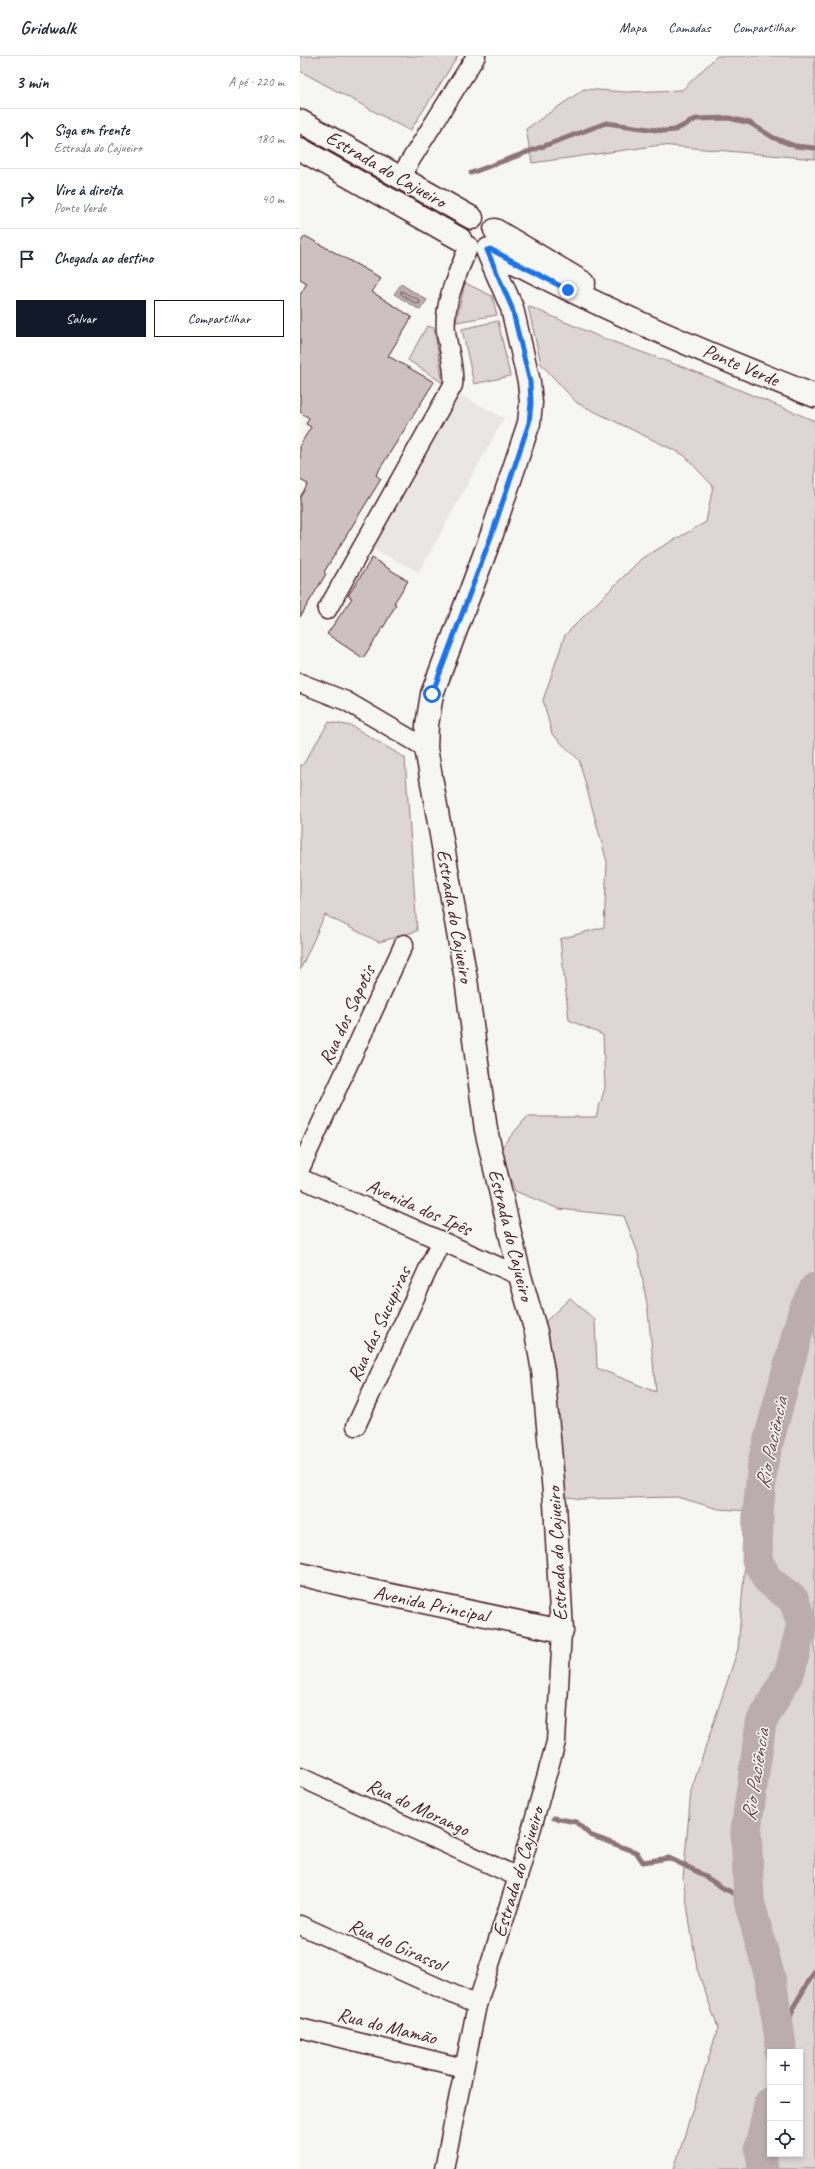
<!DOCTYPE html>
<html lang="pt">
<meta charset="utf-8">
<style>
body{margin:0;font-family:Caveat,sans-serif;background:#f6f6f7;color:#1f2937}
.controls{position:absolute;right:12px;bottom:12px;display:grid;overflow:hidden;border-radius:0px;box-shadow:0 2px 6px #0003}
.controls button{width:36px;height:36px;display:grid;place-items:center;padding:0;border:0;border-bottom:1px solid #e0e1e3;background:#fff;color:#1f2937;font:20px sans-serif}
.stop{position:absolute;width:12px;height:12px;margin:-9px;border:3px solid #1a73e8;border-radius:50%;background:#fff}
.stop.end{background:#1a73e8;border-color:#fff;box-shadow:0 1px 4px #0008}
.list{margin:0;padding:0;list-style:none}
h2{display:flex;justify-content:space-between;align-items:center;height:52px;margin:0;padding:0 16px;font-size:17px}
h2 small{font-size:13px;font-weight:400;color:#747a83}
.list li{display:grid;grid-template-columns:26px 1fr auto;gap:12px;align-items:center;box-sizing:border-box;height:60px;padding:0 16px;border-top:1px solid #e0e1e3}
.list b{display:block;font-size:15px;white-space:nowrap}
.list p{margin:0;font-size:13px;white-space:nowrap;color:#747a83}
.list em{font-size:13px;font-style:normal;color:#747a83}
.actions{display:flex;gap:8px;padding:12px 16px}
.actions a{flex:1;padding:9px 0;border:1px solid #111827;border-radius:0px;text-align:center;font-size:14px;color:#111827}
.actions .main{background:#111827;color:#fff}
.icon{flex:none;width:22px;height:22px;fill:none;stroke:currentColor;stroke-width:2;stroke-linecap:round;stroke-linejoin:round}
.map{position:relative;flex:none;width:515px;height:2113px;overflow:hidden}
header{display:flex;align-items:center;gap:24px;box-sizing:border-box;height:56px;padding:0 20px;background:#fff;border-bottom:1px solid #e0e1e3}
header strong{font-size:19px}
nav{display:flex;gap:22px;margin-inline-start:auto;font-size:14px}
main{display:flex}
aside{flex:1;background:#fff}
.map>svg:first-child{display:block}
.built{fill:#e9e6e3}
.green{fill:#ddd6d5;stroke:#947a80;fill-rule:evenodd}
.water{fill:#bbadae;stroke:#8e747a}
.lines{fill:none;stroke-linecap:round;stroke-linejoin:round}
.shore{stroke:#77585f;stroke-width:1}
.stream{stroke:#8e747a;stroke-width:5}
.river{stroke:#bbadae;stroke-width:31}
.building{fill:#ccc1c0;stroke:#4a1f2b}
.street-casing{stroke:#4a1f2b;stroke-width:21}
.secondary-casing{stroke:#4a1f2b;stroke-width:25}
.street{stroke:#f6f6f2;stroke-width:18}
.secondary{stroke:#f6f6f2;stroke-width:22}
.route{stroke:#1a73e8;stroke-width:5}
.labels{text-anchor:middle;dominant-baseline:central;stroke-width:3;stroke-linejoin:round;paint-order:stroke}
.street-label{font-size:20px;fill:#4a1f2b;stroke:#f6f6f2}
.water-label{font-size:21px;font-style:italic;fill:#6c4a52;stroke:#f6f6f2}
</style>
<header>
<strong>Gridwalk</strong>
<nav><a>Mapa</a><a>Camadas</a><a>Compartilhar</a></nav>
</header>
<main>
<aside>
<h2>3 min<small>A pé · 220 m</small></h2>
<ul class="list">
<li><svg class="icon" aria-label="ahead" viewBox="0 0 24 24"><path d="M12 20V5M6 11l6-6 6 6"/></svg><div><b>Siga em frente</b><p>Estrada do Cajueiro</p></div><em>180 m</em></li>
<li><svg class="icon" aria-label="right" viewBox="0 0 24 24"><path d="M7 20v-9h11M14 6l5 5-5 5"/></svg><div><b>Vire à direita</b><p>Ponte Verde</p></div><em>40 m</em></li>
<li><svg class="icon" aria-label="arrive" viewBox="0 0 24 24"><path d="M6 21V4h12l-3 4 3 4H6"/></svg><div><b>Chegada ao destino</b></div></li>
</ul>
<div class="actions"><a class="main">Salvar</a><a>Compartilhar</a></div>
</aside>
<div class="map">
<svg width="515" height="2113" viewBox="0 0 515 2113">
<rect width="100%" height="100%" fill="#f6f6f2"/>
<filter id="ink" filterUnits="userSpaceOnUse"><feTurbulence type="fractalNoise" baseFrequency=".025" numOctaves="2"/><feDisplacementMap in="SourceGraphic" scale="8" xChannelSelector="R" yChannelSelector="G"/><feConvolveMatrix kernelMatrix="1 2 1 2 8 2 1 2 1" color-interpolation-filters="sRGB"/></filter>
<g filter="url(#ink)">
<polygon class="built" points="145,331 204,362 119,516 61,487"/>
<g class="green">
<polygon points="0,0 158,0 110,75 0,15"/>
<polygon points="417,0 515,0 515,103 361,89 232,107 226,73 284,33 326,36 382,34"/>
<polygon points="165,227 192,240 197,259 156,266"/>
<path d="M228 250 300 281 391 314 515 365V2113H374L418 1972 397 1913 383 1823 391 1735 438 1593 449 1455 419 1453 377 1441 281 1443 262 1440 245 1266 270 1242 295 1264 297 1312 356 1336 348 1255 338 1197 324 1160 259 1153 215 1135 199 1094 227 1061H296L305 1032 303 979 269 964 260 883 304 871 307 806 279 704 252 678 243 644 265 579 342 502 406 466 413 430 384 399 277 347 241 308ZM470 1996H500V2098H470Z"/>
<polygon points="198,265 210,320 174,328 162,273"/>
<polygon points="127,270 134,272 143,327 108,304"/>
<polygon points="29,666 52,670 105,702 117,875 79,886 25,859 0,914 0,709 2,710"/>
</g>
<polygon class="water" points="101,228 127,244 120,254 94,238"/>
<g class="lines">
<polygon class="shore" points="101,235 119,244 120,247 117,248 101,238"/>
<g class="stream">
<polyline points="171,117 306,67 364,75 375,74 396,63 429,62 450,67 474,82 495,90 515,92"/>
<polyline points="254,1762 276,1766 290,1779 336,1796 343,1806 369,1802 398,1816 423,1832 449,1845"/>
<polyline points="481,1989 494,1950 515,1915"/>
</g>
<g class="river">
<polyline points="480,1996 481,1989 471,1925 449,1845 446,1774 461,1667 490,1615 502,1568 494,1544 468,1524 457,1504 458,1456 463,1406 503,1256 515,1232"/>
<polyline points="463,2113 460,2090 470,2046"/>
</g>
</g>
<g class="building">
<polygon points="5,180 81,222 72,236 112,261 88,300 134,326 76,419 81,423 24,516 26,518 0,561 0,441 8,428 0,424 0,389 11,371 6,368 9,362 0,356 0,239 7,227 0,223 0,187"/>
<polygon points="72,502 108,525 94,547 96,548 86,567 63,602 27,578 52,542 48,540"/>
</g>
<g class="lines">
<defs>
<g id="street">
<polyline points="100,121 176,0"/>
<path d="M27 554 153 329C155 310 148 294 146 276 143 247 158 216 169 190"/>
<polyline points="0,627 46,645 126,692"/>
<polyline points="0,1113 104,888"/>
<polyline points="0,1122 220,1220"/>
<polyline points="56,1370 141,1185"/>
<polyline points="0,1721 218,1821"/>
<polyline points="0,1869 177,1949"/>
<polyline points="0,1972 164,2012"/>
<polyline points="144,2113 177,1949 218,1821 256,1686 262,1575"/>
</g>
<g id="secondary">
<polyline points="0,65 172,162"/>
<polyline points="0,93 160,183"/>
<polyline points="195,174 284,227"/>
<path d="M189 193C294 249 404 297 515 340"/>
<polyline points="0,1518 57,1532 262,1575 255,1448 243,1315 236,1276 220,1220 186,1074 166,923 126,692 127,669 132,638 192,478 229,367 231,347 229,326 212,252 187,194"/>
</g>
</defs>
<use href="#street" class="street-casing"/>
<use href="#secondary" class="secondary-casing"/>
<use href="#street" class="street"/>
<use href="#secondary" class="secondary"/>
</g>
</g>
<g class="lines" filter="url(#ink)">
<polyline class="route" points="132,638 192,478 229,367 231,347 230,326 212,252 187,194 190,193 268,234"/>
</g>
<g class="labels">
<g class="street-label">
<text transform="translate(86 113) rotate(30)">Estrada do Cajueiro</text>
<text transform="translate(441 309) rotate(23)">Ponte Verde</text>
<text transform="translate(155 860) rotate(80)">Estrada do Cajueiro</text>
<text transform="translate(47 959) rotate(-65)">Rua dos Sapotis</text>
<text transform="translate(119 1151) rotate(24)">Avenida dos Ipês</text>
<text transform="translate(211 1179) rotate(76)">Estrada do Cajueiro</text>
<text transform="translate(79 1268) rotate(-65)">Rua das Sucupiras</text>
<text transform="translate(257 1498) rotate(-93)">Estrada do Cajueiro</text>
<text transform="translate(131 1548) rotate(12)">Avenida Principal</text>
<text transform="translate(118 1751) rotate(25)">Rua do Morango</text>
<text transform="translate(218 1816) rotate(-73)">Estrada do Cajueiro</text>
<text transform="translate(97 1889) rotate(24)">Rua do Girassol</text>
<text transform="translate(87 1970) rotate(14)">Rua do Mamão</text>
</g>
<g class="water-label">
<text transform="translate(471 1387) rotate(-78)">Rio Paciência</text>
<text transform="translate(455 1719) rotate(-81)">Rio Paciência</text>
</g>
</g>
</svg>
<div class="controls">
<button>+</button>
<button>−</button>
<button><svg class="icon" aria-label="locate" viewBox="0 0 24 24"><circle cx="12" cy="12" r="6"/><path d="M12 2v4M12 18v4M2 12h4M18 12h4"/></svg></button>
</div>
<div class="stop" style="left:132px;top:638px"></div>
<div class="stop end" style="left:268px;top:234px"></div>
</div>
</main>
